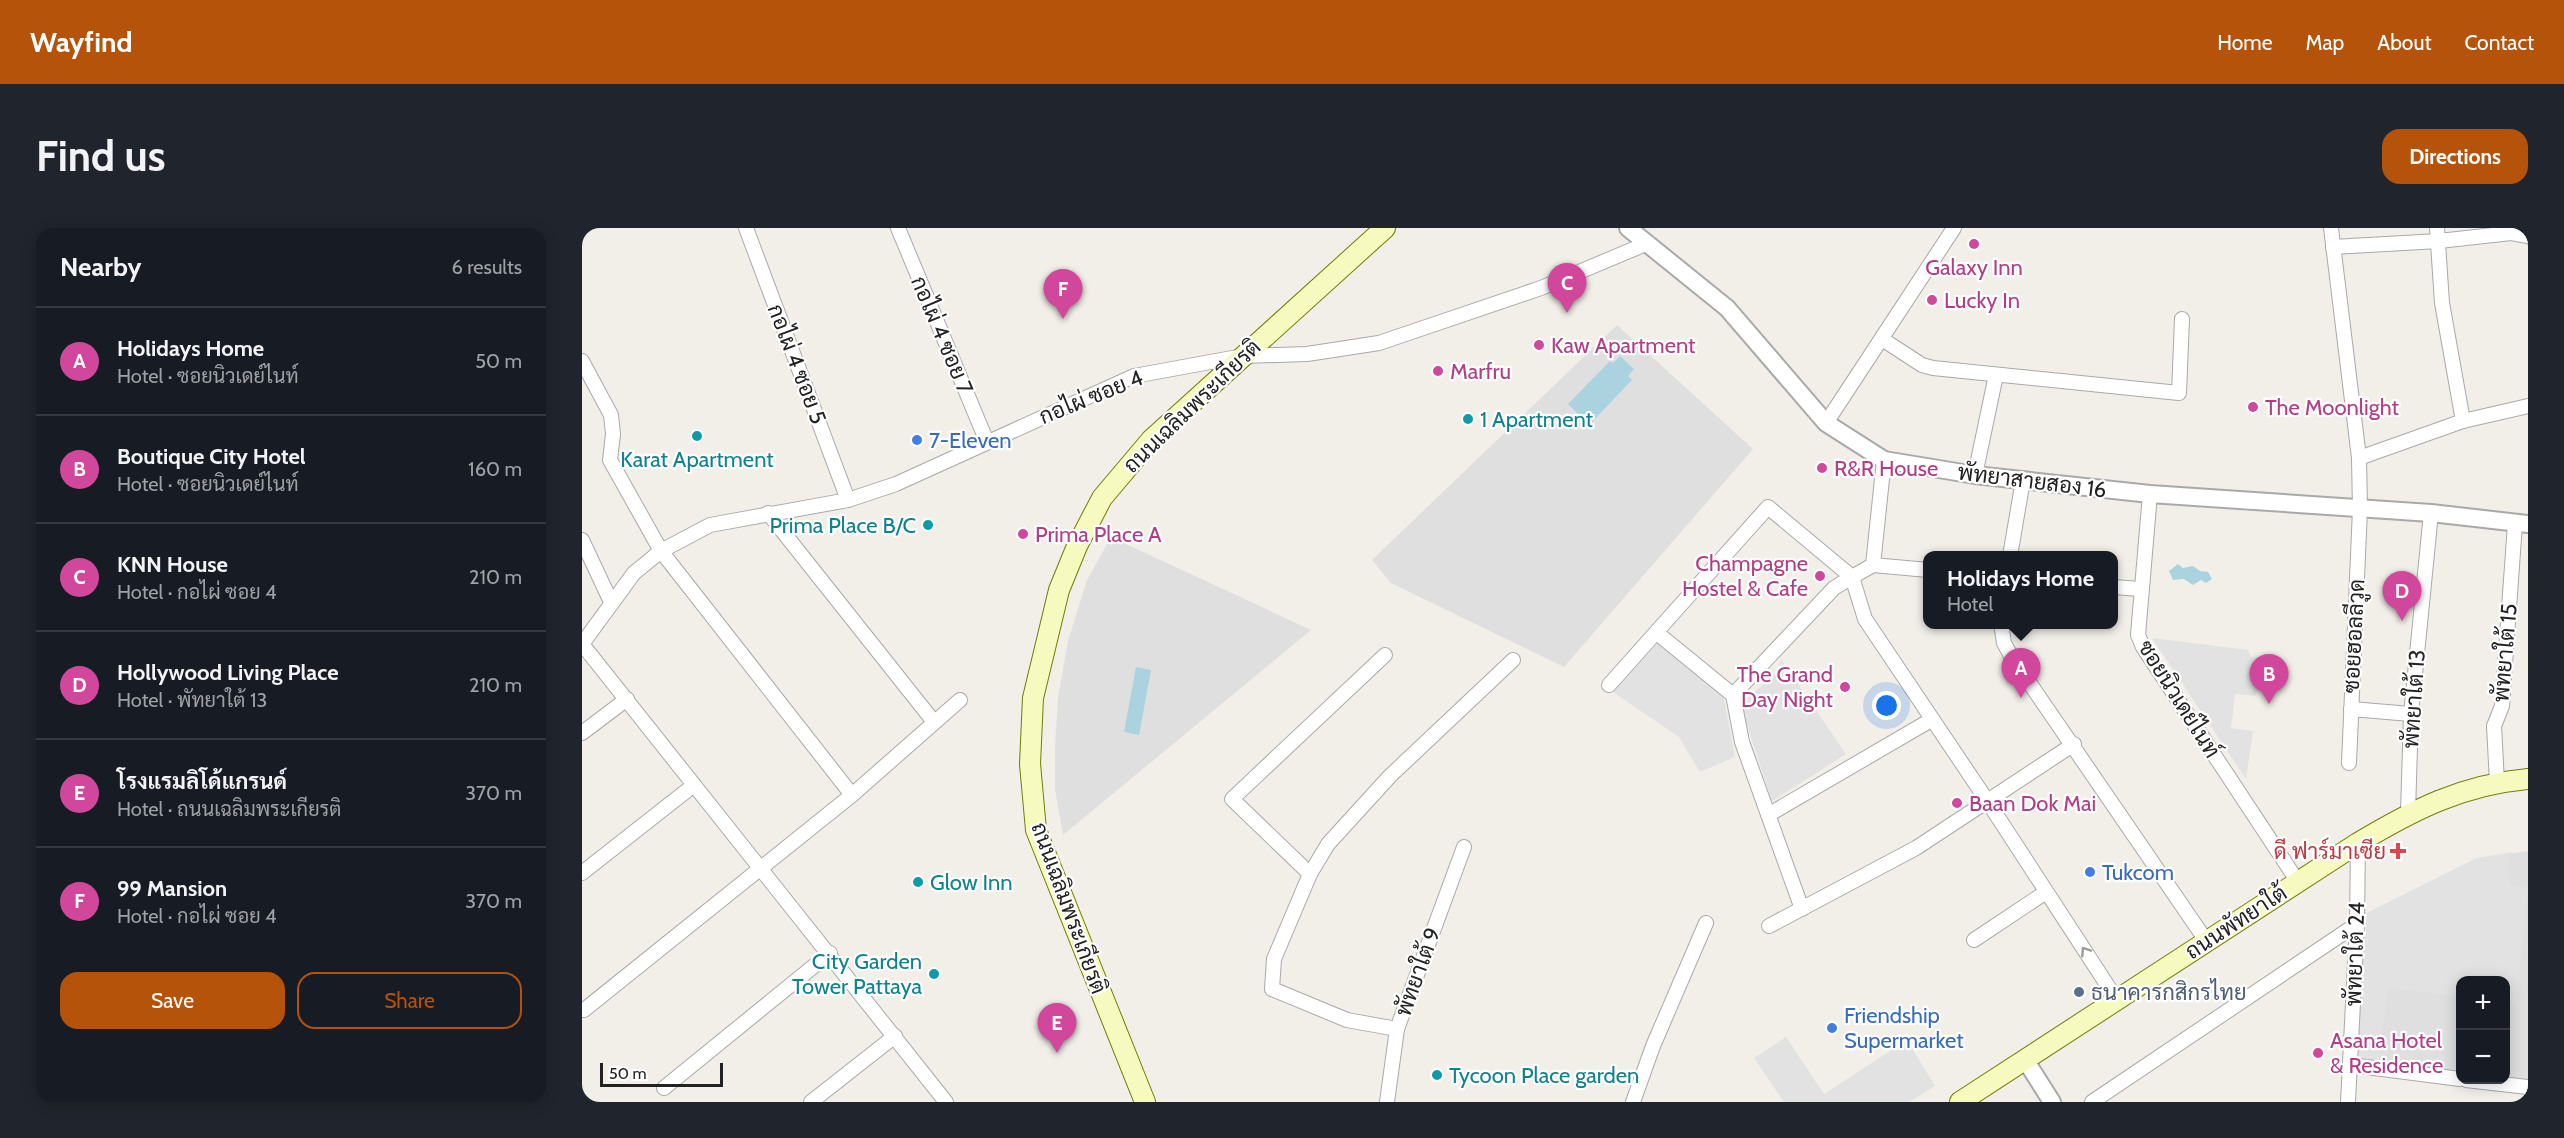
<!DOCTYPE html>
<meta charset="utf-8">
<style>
body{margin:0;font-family:Cabin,Sarabun,sans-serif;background:#20242c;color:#f1f3f6}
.controls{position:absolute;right:18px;bottom:18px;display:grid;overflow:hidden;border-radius:12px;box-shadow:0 3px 15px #0003}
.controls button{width:54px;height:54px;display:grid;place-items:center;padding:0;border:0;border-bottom:2px solid #363941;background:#171b24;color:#f1f3f6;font:30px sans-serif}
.scale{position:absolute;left:18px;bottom:15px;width:123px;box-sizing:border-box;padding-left:6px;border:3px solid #222;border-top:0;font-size:16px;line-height:21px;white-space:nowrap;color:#222;-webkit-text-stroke:4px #fff;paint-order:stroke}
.you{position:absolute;left:1305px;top:478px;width:21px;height:21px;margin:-15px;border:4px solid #fff;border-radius:50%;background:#1a73e8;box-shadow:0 0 0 9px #1a73e833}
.badge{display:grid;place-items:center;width:39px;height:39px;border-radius:50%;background:#b45309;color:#fff;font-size:20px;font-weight:700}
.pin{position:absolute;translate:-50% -50px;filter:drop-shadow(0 2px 3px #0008)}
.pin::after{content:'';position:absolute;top:32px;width:21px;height:18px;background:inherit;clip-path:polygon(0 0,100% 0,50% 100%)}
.popup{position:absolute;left:1341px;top:323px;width:195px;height:78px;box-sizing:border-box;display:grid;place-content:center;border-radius:12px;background:#171b24;filter:drop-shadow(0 2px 4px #0005);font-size:20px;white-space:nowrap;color:#9ea1a6}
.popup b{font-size:22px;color:#f1f3f6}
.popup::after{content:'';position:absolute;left:50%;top:100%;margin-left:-12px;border:12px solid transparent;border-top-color:#171b24}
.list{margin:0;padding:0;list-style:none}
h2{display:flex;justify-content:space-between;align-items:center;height:78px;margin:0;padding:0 24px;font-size:26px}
h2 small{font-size:20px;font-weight:400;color:#9ea1a6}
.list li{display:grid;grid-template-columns:39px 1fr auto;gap:18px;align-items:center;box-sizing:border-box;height:108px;padding:0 24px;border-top:2px solid #363941}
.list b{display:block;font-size:22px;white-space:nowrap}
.list p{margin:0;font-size:20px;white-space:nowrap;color:#9ea1a6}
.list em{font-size:20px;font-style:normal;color:#9ea1a6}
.actions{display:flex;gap:12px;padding:18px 24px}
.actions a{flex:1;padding:14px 0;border:2px solid #b45309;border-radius:18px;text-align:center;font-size:21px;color:#b45309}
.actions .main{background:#b45309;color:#fff}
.map{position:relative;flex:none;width:1946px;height:874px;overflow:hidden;border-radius:18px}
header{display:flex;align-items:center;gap:36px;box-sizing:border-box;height:84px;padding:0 30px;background:#b45309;color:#fff}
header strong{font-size:28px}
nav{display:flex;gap:33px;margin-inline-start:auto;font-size:21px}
.intro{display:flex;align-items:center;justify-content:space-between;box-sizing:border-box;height:144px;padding:0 36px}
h1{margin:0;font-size:42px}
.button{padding:15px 27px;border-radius:18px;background:#b45309;color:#fff;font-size:21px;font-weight:700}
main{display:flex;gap:36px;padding:0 36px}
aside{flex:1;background:#171b24;border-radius:18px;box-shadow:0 3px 15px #0003}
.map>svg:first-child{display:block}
.residential{fill:#e0dfdf}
.parking{fill:#e2e2e2}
.water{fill:#aad3df}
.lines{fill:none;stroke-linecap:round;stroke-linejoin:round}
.minor-casing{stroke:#a9a9a9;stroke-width:16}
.tertiary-casing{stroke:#a9a9a9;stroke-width:20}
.secondary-casing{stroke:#707d05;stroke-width:22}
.minor{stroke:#fff;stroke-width:14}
.tertiary{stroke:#fff;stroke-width:16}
.secondary{stroke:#f7fabf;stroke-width:20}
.oneway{stroke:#9c9c9c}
.hotel-dot{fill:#d1479c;stroke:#fff;stroke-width:2}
.culture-dot{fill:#0f9aa8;stroke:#fff;stroke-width:2}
.shop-dot{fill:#3f7fe0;stroke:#fff;stroke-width:2}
.health-dot{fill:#e0444e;stroke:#fff;stroke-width:2}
.service-dot{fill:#5c6f8a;stroke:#fff;stroke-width:2}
.labels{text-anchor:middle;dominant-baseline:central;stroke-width:4.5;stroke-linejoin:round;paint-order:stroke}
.hotel-label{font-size:22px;fill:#b23c85;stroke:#fff;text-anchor:start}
.street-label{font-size:22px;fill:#222;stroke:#fff}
.culture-label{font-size:22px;fill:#0d838f;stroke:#fff;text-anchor:start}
.shop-label{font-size:22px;fill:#366cbe;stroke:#fff;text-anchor:start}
.health-label{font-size:22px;fill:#be3a42;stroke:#fff;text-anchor:end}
.service-label{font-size:22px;fill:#4e5e75;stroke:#fff;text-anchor:start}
</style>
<header>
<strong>Wayfind</strong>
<nav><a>Home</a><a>Map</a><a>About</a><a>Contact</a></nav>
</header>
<div class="intro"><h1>Find us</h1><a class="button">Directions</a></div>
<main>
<aside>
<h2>Nearby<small>6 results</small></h2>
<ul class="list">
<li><span class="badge" style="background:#d1479c">A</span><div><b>Holidays Home</b><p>Hotel · ซอยนิวเดย์ไนท์</p></div><em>50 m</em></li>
<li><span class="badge" style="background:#d1479c">B</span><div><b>Boutique City Hotel</b><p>Hotel · ซอยนิวเดย์ไนท์</p></div><em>160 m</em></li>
<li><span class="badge" style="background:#d1479c">C</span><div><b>KNN House</b><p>Hotel · กอไผ่ ซอย 4</p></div><em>210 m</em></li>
<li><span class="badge" style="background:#d1479c">D</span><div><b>Hollywood Living Place</b><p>Hotel · พัทยาใต้ 13</p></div><em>210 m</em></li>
<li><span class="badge" style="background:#d1479c">E</span><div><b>โรงแรมลิโด้แกรนด์</b><p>Hotel · ถนนเฉลิมพระเกียรติ</p></div><em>370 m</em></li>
<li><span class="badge" style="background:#d1479c">F</span><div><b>99 Mansion</b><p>Hotel · กอไผ่ ซอย 4</p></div><em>370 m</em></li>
</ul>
<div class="actions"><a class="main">Save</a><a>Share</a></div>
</aside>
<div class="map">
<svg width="1946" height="874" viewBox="0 0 1946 874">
<rect width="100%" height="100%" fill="#f2efe9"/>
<g class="residential">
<polygon points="1035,97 1171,221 982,439 809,355 790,332"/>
<polygon points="529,309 729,402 481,607 473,561 473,518 476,470 486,413 505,352"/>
<polygon points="1946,623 1946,859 1924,852 1924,752 1878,752 1878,848 1796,835 1785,685 1895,630"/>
</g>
<g class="parking">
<polygon points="1570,410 1666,422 1668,428 1681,431 1674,468 1653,466 1649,500 1671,503 1664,551"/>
<polygon points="1076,415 1141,466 1153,529 1118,544 1097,509 1031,464"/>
<polygon points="1199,431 1264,526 1190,573 1158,476 1196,444"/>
<polygon points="1930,624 1925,643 1928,656 1946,660 1934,777 1924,776 1924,752 1878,752 1878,769 1806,759 1796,835 1773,833 1785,685 1895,630"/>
<polygon points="1204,809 1242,866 1325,812 1353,858 1327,874 1202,874 1172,830"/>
</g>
<g class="water">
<polygon points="1038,128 1052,141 1046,148 1050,152 1007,197 986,176 1028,133 1031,135"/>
<polygon points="1596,336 1601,340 1611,338 1618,343 1626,344 1630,351 1624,355 1619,352 1611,357 1602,351 1591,352 1587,343"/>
<polygon points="554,439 569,442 557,507 542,504"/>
</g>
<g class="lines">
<defs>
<g id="minor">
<polyline points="164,0 266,272"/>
<polyline points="316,0 405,214"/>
<polyline points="1749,0 1777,230 1778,281 1767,535"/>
<polyline points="1855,0 1860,75 1881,193"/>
<polyline points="1751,19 1857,13 1929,5 1946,8"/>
<polyline points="1300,111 1340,137 1351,140 1597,165 1600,91"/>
<polyline points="0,133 29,187 31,206 28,232 79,323 270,567"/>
<polyline points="1244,195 1372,0"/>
<polyline points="1777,230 1881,193 1946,178"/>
<polyline points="1302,232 1291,337 1270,349 1283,391 1406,574 1535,772"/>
<polyline points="1393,247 1414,147"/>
<polyline points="1568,266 1556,407 1561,419 1716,654"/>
<polyline points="186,285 352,494"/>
<polyline points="0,312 29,374"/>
<polyline points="1428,328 1441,252"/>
<polyline points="1291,337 1346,342"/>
<polyline points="1532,359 1558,361"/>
<polyline points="1419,396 1422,415 1429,428 1625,714"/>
<polyline points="1075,405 1151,467 1160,514 1220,681"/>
<polyline points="0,416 52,345 79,323 128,297 266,272 314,256 552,148 661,128 725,126 797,115 959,60 1066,15"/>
<polyline points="0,416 364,874"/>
<polyline points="1027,457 1186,279 1270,349 1252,360 1151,467"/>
<polyline points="1769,481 1829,486"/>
<polyline points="0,505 45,471"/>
<polyline points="1915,554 1912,498 1920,478 1933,296"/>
<polyline points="1826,585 1829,486 1849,285"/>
<polyline points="1186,587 1349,492"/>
<polyline points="0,645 112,557"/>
<polyline points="728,646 650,571 803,427"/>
<polyline points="1187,698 1334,620 1492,516"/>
<polyline points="1392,712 1464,664"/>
<polyline points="2,782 270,567 378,472"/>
<polyline points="815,801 765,792 690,761 692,731 728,646 746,616 808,548 931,432"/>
<polyline points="1769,837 1878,851"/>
<polyline points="1884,852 1946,859"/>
<polyline points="82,860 248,725"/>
<polyline points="229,874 313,808"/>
<polyline points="805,874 815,801 882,619"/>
<polyline points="1051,874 1071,818 1124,695"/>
<polyline points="1510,874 1775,696"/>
<polyline points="1766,874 1775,696 1776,615"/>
</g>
<g id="tertiary">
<polyline points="1046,0 1145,80 1244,195 1302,232 1393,247 1568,266 1849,285 1946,296"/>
<polyline points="1444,833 1470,874"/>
</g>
<g id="secondary">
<polyline points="563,874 454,602 448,536 451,470 477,362 495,318 520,270 569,212 803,0"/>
<path d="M1378 874 1776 615C1833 581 1880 557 1946 551"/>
</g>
</defs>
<use href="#minor" class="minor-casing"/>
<use href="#tertiary" class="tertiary-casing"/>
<use href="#secondary" class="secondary-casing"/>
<use href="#minor" class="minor"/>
<use href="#tertiary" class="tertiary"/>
<use href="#secondary" class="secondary"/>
</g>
<defs><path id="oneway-chevron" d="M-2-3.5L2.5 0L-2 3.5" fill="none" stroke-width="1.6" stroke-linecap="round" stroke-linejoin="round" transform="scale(1.5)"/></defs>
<use class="oneway" href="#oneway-chevron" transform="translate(1503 723) rotate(-123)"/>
<g class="hotel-dot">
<circle cx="1392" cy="16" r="6"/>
<circle cx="1350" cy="72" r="6"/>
<circle cx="957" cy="117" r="6"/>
<circle cx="856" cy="143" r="6"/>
<circle cx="1671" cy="179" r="6"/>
<circle cx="1240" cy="240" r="6"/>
<circle cx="441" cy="306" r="6"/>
<circle cx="1238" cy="348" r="6"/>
<circle cx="1263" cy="459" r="6"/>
<circle cx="1375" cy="575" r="6"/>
<circle cx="1736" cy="825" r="6"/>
</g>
<g class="culture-dot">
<circle cx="886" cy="191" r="6"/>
<circle cx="115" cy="208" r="6"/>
<circle cx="346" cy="297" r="6"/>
<circle cx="336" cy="654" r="6"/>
<circle cx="352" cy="746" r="6"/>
<circle cx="855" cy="847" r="6"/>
</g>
<g class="shop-dot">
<circle cx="335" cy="212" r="6"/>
<circle cx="1508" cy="644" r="6"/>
<circle cx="1250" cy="800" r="6"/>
</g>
<path class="health-dot" d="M1813 614h6v6h6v6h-6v6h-6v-6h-6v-6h6z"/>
<circle class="service-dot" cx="1497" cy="764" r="6"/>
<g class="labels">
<g class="hotel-label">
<text x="1392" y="39" text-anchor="middle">Galaxy Inn</text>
<text x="1362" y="72">Lucky In</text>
<text x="969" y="117">Kaw Apartment</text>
<text x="868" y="143">Marfru</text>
<text x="1683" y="179">The Moonlight</text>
<text x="1252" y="240">R&amp;R House</text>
<text x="453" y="306">Prima Place A</text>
<text x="1226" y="335" text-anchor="end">Champagne<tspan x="1226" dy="25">Hostel &amp; Cafe</tspan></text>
<text x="1251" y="446" text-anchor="end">The Grand<tspan x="1251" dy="25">Day Night</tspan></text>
<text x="1387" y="575">Baan Dok Mai</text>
<text x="1748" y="812">Asana Hotel<tspan x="1748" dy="25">&amp; Residence</tspan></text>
</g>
<g class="street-label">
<text transform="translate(360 107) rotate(67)">กอไผ่ 4 ซอย 7</text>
<text transform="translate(215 136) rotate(69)">กอไผ่ 4 ซอย 5</text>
<text transform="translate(509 169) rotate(-22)">กอไผ่ ซอย 4</text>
<text transform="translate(610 178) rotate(-44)">ถนนเฉลิมพระเกียรติ</text>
<text transform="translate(1450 253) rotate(7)">พัทยาสายสอง 16</text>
<text transform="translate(1772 408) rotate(-87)">ซอยฮอลลีวูด</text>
<text transform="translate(1923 425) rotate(-85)">พัทยาใต้ 15</text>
<text transform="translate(1597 471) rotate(58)">ซอยนิวเดย์ไนท์</text>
<text transform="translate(1832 471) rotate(-86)">พัทยาใต้ 13</text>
<text transform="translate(487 680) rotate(70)">ถนนเฉลิมพระเกียรติ</text>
<text transform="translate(1654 694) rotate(-33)">ถนนพัทยาใต้</text>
<text transform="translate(1773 726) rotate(-88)">พัทยาใต้ 24</text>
<text transform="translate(836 744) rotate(-70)">พัทยาใต้ 9</text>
</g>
<g class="culture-label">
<text x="898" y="191">1 Apartment</text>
<text x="115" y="231" text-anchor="middle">Karat Apartment</text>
<text x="334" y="297" text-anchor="end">Prima Place B/C</text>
<text x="348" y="654">Glow Inn</text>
<text x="340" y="733" text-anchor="end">City Garden<tspan x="340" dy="25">Tower Pattaya</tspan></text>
<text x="867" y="847">Tycoon Place garden</text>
</g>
<g class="shop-label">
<text x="347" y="212">7-Eleven</text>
<text x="1520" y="644">Tukcom</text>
<text x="1262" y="787">Friendship<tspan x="1262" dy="25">Supermarket</tspan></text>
</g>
<g class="health-label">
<text x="1804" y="623">ดี ฟาร์มาเซีย</text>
</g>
<g class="service-label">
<text x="1509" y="764">ธนาคารกสิกรไทย</text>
</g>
</g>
</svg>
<div class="controls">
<button>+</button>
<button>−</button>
</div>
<div class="scale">50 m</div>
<div class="you"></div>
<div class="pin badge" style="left:1439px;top:470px;background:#d1479c">A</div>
<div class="popup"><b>Holidays Home</b>Hotel</div>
<div class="pin badge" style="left:1687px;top:476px;background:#d1479c">B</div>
<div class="pin badge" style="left:985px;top:85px;background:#d1479c">C</div>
<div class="pin badge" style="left:1820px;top:393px;background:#d1479c">D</div>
<div class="pin badge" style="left:475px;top:825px;background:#d1479c">E</div>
<div class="pin badge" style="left:481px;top:91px;background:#d1479c">F</div>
</div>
</main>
